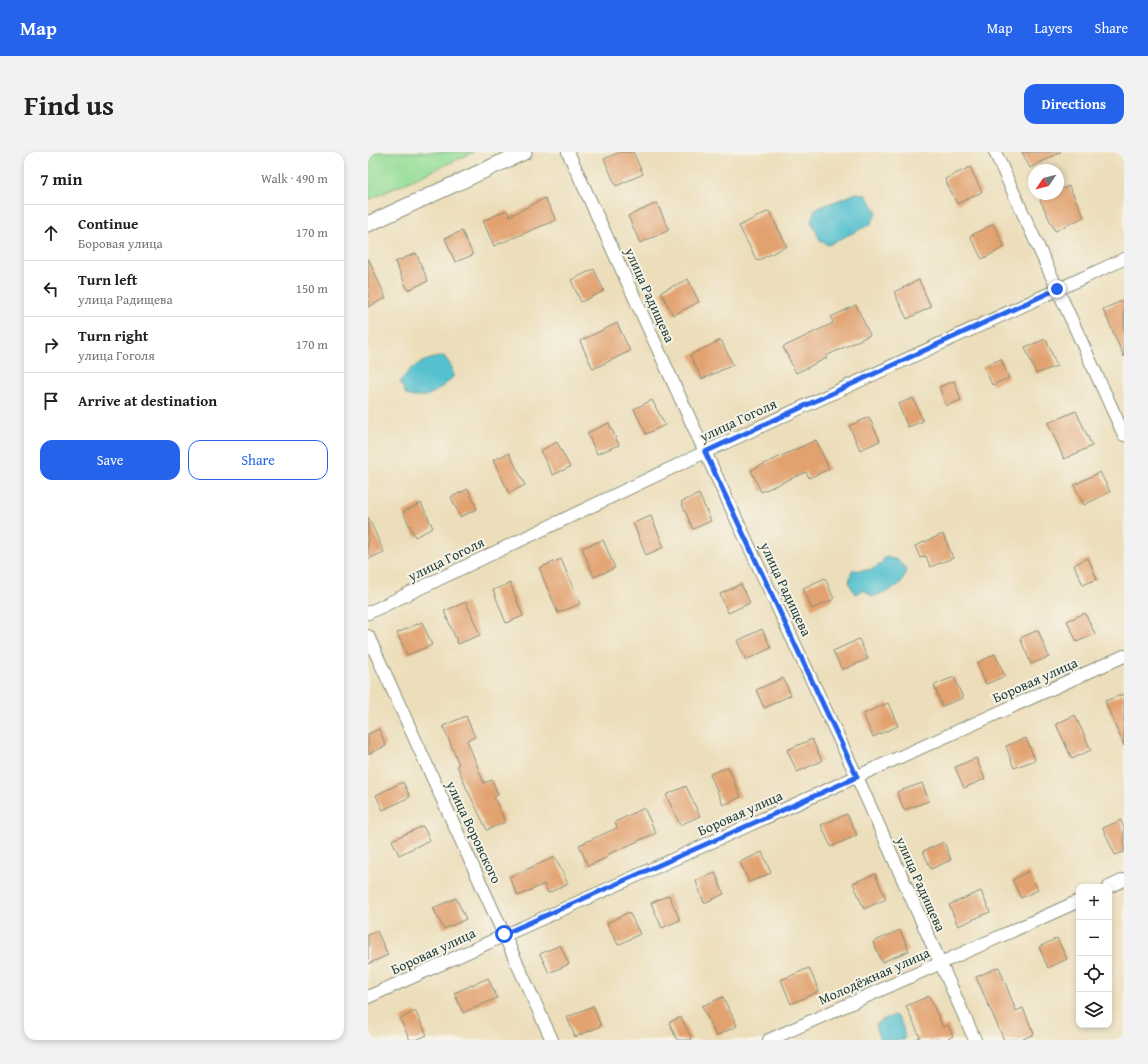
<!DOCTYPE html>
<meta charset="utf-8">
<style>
body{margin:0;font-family:"Gentium Book Plus",serif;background:#f2f2f2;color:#202124}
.controls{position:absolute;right:12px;bottom:12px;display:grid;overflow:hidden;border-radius:8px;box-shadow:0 2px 6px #0003}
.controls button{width:36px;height:36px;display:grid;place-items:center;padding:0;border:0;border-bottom:1px solid #e0e0e0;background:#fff;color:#202124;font:20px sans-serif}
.compass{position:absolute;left:660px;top:12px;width:36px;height:36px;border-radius:50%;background:#fff;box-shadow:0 2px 6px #0003;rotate:235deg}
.stop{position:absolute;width:12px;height:12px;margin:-9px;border:3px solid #2563eb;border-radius:50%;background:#fff}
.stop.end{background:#2563eb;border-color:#fff;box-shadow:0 1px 4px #0008}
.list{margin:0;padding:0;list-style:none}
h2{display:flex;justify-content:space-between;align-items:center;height:52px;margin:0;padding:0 16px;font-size:17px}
h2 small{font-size:13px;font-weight:400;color:#757577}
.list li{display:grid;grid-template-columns:26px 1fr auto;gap:12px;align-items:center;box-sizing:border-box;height:56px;padding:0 16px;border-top:1px solid #e0e0e0}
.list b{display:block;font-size:15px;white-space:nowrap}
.list p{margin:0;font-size:13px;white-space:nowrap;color:#757577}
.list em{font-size:13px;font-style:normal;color:#757577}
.actions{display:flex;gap:8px;padding:12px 16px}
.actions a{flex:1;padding:9px 0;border:1px solid #2563eb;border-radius:12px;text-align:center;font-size:14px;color:#2563eb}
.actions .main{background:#2563eb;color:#fff}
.icon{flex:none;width:22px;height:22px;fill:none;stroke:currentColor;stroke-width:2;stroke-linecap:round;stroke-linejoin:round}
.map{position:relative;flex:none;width:756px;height:888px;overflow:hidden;border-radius:12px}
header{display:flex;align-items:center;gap:24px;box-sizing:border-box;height:56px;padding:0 20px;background:#2563eb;color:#fff}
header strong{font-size:19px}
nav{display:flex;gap:22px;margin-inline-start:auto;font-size:14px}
.intro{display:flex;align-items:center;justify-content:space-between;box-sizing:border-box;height:96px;padding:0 24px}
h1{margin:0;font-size:28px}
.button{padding:10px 18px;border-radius:12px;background:#2563eb;color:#fff;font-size:14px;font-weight:700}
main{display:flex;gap:24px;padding:0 24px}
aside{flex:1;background:#fff;border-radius:12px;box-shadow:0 2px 6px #0003}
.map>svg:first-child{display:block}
.green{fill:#96de98;stroke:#5a8e66}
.water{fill:#55c1cf;stroke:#3a7f82}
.building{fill:#e2a270}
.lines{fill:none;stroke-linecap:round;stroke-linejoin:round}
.minor-casing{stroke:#868e77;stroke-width:14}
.tertiary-casing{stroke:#868e77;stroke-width:17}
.minor{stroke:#fff;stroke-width:12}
.tertiary{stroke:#fff;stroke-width:15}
.route{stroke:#2563eb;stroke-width:5}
.labels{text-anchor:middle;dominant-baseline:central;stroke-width:4;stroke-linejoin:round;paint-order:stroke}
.street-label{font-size:14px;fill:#1f3d34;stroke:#f7f3e8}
</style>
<header>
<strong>Map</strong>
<nav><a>Map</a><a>Layers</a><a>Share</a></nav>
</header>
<div class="intro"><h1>Find us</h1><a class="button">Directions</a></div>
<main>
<aside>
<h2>7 min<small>Walk · 490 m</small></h2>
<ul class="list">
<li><svg class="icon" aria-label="ahead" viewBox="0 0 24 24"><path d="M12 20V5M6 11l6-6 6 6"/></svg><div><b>Continue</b><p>Боровая улица</p></div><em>170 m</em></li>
<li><svg class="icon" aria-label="left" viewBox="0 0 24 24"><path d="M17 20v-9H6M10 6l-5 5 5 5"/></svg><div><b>Turn left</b><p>улица Радищева</p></div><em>150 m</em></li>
<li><svg class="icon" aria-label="right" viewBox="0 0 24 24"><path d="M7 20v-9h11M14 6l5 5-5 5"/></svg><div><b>Turn right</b><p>улица Гоголя</p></div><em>170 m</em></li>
<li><svg class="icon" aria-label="arrive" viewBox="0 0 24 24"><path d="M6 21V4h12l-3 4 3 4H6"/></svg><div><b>Arrive at destination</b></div></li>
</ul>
<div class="actions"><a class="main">Save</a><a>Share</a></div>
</aside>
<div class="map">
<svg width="756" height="888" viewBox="0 0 756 888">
<rect width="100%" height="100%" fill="#f7f3e8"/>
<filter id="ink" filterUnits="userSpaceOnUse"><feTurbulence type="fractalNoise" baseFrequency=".025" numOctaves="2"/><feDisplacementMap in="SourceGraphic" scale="8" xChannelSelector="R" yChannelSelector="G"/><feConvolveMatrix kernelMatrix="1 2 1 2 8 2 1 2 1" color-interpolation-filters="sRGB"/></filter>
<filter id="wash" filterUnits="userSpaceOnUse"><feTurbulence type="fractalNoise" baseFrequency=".012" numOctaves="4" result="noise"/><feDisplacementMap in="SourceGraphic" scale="16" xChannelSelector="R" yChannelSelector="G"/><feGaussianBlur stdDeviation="0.9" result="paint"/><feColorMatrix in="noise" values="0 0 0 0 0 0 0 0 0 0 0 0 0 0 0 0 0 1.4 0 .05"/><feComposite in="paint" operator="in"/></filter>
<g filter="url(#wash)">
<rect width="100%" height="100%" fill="#ecdeba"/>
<polygon class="green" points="0,0 106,0 0,48"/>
<g class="water">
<polygon points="489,41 498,43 509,60 503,72 460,93 452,88 443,69 447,57"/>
<path d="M76 204 84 215 85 225C71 238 58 250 38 243L32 230C43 213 57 207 76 204Z"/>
<path d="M517 405 530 408 538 418C535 437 520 438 505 445L496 438 487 442 481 431 484 418C498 419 510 419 517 405Z"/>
<path d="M527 863C533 868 538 880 536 888H512L507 874 514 868Z"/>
</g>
<g id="blocks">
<g class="building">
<polygon points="252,0 265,0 275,22 248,34 236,7"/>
<polygon points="654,0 693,0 662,16"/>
<polygon points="602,15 614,40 589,52 577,27"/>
<polygon points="701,34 716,65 687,79 672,48 684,42 690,42 690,39"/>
<polygon points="177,46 188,68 126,94 115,69 139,58 142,64"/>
<polygon points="289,51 301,78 272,91 260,64"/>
<polygon points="401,59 419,94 389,109 371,74"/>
<polygon points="625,72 637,95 614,107 602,84"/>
<polygon points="94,79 105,103 87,110 77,86"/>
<polygon points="48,101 60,129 40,138 27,110"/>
<polygon points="0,106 18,146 0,155"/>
<polygon points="226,117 236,139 213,150 203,128"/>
<polygon points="320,127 331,150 305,163 293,140"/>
<polygon points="551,128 563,155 539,167 526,140"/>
<polygon points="756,148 756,205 735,157"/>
<polygon points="488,153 502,183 458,204 459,206 428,221 415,195 465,171 463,165"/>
<polygon points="249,171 262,199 225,217 212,189"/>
<polygon points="678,187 689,214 668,222 657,195"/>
<polygon points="353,188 365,213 334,227 322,203"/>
<polygon points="633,207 641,226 624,233 616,214"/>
<polygon points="586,229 593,248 578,254 571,235"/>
<polygon points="545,246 555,269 540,275 530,252"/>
<polygon points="284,248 297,273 278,282 266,257"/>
<polygon points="708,259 724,294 696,307 680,271"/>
<polygon points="501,265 512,289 492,298 481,274"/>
<polygon points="241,271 251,293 229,302 219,281"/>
<polygon points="448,288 461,317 441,326 438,320 393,340 383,318"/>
<polygon points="189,290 202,315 185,323 172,299"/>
<polygon points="141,301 157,333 141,341 125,308"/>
<polygon points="732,320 742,340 716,353 706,333"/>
<polygon points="100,337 109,357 92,365 83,345"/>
<polygon points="331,342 343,369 325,377 313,350"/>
<polygon points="53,351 65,376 47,385 35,360"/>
<polygon points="283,364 296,395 278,403 265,371"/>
<polygon points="0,365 16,400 0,407"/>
<polygon points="575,382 585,406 562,415 558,404 552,406 547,394"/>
<polygon points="235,388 247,416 226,425 214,396"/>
<polygon points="720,406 729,427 715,433 706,413"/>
<polygon points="193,407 212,452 190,461 171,416"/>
<polygon points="457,426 466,447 444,457 435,436"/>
<polygon points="142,431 155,464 138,471 125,438"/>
<polygon points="373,432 382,451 360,461 352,442"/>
<polygon points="98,450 112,483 90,492 76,459"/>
<polygon points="717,461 727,482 709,490 699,469"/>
<polygon points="54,470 64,493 39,503 29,481"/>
<polygon points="394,477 403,496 378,508 369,489"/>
<polygon points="670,478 681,505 663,512 652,486"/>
<polygon points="491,487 500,507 474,518 465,499"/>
<polygon points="627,502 637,524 618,532 609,511"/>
<polygon points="586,525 595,546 574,554 566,533"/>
<polygon points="415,526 423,543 396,556 388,538"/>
<polygon points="756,542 756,594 737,549"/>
<polygon points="520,551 530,574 505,585 495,562"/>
<polygon points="707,563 723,598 704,607 688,572"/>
<polygon points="98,564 107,585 99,588 116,631 124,628 130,643 126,645 137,670 119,678 98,635 89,613 91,612 75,574"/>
<polygon points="11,577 18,594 0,602 0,582"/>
<polygon points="658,586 667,608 646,616 638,594"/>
<polygon points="444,587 454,609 429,620 419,598"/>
<polygon points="608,606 617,627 596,636 587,615"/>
<polygon points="360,615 373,645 355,653 342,622"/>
<polygon points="35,630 42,645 15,658 8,643"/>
<polygon points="554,631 561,649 536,658 529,640"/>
<polygon points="318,634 332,664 312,673 298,643"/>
<polygon points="276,656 288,681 239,703 240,705 220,714 211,693 249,676 247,670"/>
<polygon points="479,662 489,683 463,695 453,673"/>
<polygon points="753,668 756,676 756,700 747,703 735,676"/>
<polygon points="55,674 62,688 31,703 24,688"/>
<polygon points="576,690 583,708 563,717 555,699"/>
<polygon points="394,700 403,721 381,730 372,710"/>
<polygon points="187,705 200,732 180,741 176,732 150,744 141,725"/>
<polygon points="661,719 670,738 653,746 644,728"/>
<polygon points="347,721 356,742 336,751 328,729"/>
<polygon points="507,722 518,747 496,757 485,731"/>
<polygon points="613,739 622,760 590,774 581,753"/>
<polygon points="301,743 312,768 294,776 283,751"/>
<polygon points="88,746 98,767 76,777 65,756"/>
<polygon points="261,760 272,782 250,793 239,771"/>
<polygon points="532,778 541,799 514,810 505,790"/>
<polygon points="9,779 20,803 0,812 0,783"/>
<polygon points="689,786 699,807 680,816 671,795"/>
<polygon points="192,793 201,812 181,821 172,802"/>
<polygon points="631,815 648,859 655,856 666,882 653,888 636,888 608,825"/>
<polygon points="441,816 451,839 423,852 413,828"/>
<polygon points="120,826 129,846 95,861 86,841"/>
<polygon points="561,844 575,875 580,873 585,884 580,887 581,888 546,888 552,885 538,854"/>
<polygon points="355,845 369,874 348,884 334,854"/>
<polygon points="225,854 233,874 207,885 199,865"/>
<polygon points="47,859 59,883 48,888 42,888 32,867"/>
<polygon points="313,865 324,888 309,888 301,870"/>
</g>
</g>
</g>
<g filter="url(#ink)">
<use href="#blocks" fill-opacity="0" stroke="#868e77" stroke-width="1"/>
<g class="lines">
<defs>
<g id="minor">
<polyline points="200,0 337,300 489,625 607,888"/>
<polyline points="627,0 756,283"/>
<polyline points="0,461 337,300 756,107"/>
<polyline points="0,484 184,888"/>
<polyline points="741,735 756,728"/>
<polyline points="0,845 756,504"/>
<polyline points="401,888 711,749"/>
</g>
<polyline id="tertiary" points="0,72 156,0"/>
</defs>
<use href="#minor" class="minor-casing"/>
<use href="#tertiary" class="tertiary-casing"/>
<use href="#minor" class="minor"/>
<use href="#tertiary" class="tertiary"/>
</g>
</g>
<g class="lines" filter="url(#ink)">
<polyline class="route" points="136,782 489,625 337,300 689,137"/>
</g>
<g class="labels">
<g class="street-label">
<text transform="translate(282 143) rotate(66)">улица Радищева</text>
<text transform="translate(370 268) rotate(-25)">улица Гоголя</text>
<text transform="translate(78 407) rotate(-26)">улица Гоголя</text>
<text transform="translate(418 437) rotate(65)">улица Радищева</text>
<text transform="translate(667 528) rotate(-24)">Боровая улица</text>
<text transform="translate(372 661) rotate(-24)">Боровая улица</text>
<text transform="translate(106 680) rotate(65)">улица Воровского</text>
<text transform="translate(553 732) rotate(66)">улица Радищева</text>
<text transform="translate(65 799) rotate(-25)">Боровая улица</text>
<text transform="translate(506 824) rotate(-24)">Молодёжная улица</text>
</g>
</g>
</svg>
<div class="controls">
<button>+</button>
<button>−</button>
<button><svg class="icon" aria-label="locate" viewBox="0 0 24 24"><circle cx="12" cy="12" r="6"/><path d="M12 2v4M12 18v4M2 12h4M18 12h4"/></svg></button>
<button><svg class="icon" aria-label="layers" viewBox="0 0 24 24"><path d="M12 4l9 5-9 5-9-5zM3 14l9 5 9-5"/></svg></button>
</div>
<svg class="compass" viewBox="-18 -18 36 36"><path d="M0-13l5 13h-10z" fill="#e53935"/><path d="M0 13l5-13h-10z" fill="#757577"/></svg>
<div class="stop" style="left:136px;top:782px"></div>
<div class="stop end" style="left:689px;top:137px"></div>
</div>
</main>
